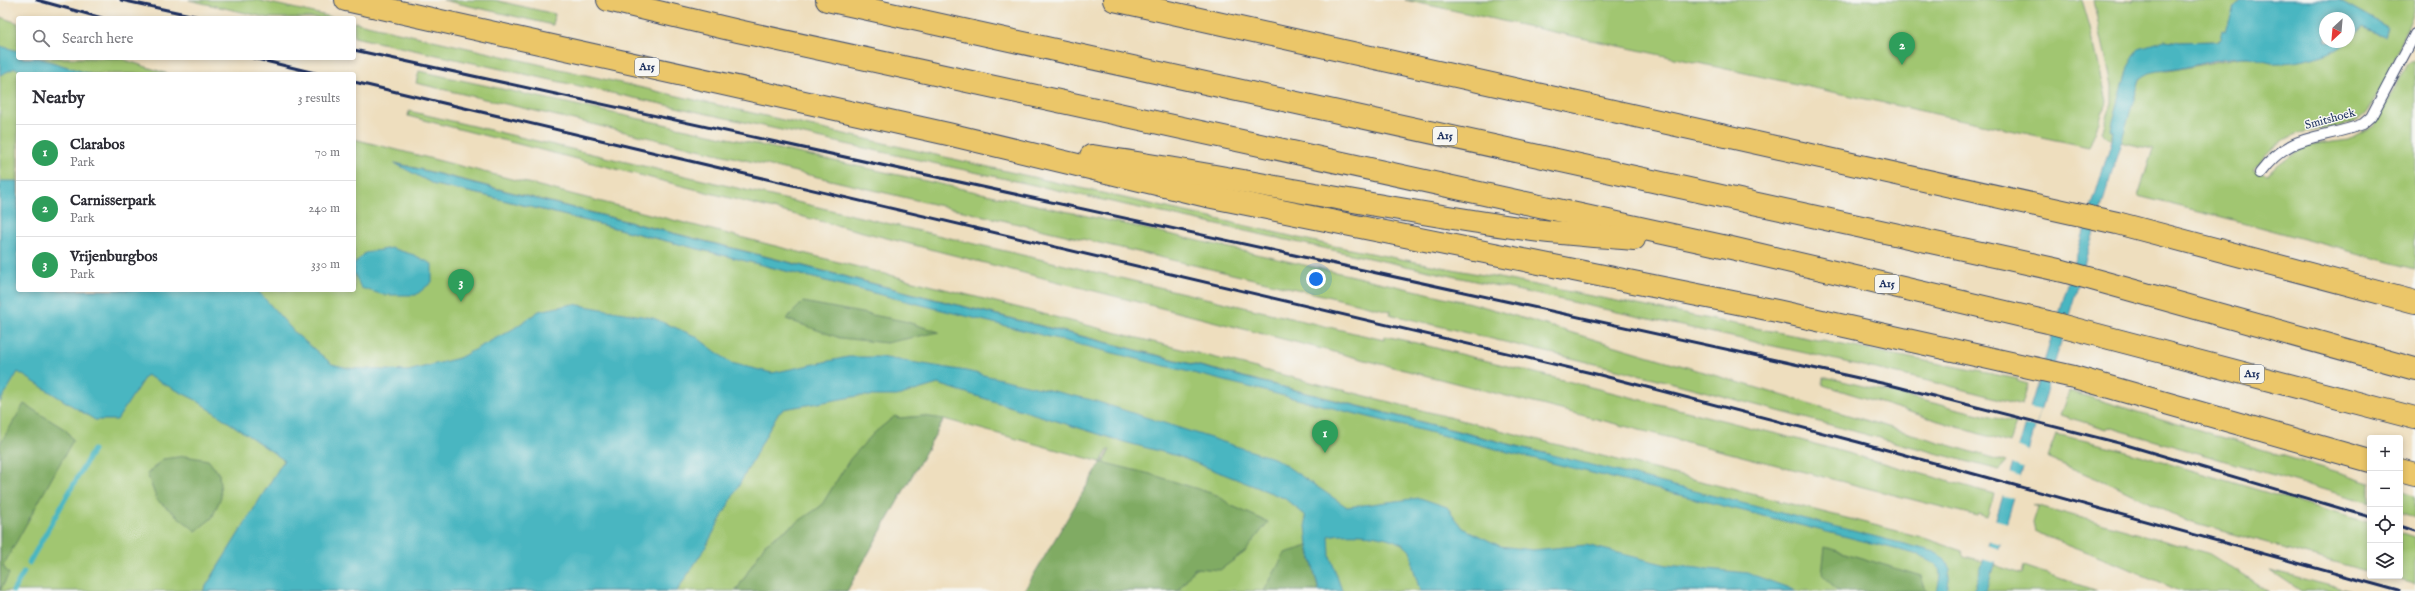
<!DOCTYPE html>
<meta charset="utf-8">
<style>
body{margin:0;font-family:"IM FELL English",serif;background:#f2f2f3;color:#2b2b33}
.controls{position:absolute;right:12px;bottom:12px;display:grid;overflow:hidden;border-radius:4px;box-shadow:0 2px 6px #0003}
.controls button{width:36px;height:36px;display:grid;place-items:center;padding:0;border:0;border-bottom:1px solid #e1e1e2;background:#fff;color:#2b2b33;font:20px sans-serif}
.compass{position:absolute;left:2319px;top:12px;width:36px;height:36px;border-radius:50%;background:#fff;box-shadow:0 2px 6px #0003;rotate:206deg}
.you{position:absolute;left:1316px;top:279px;width:14px;height:14px;margin:-10px;border:3px solid #fff;border-radius:50%;background:#1a73e8;box-shadow:0 0 0 6px #1a73e833}
.badge{display:grid;place-items:center;width:26px;height:26px;border-radius:50%;background:#b5179e;color:#fff;font-size:13px;font-weight:700}
.pin{position:absolute;translate:-50% -33px;filter:drop-shadow(0 1px 2px #0008)}
.pin::after{content:'';position:absolute;top:21px;width:14px;height:12px;background:inherit;clip-path:polygon(0 0,100% 0,50% 100%)}
.list{margin:0;padding:0;list-style:none}
h2{display:flex;justify-content:space-between;align-items:center;height:52px;margin:0;padding:0 16px;font-size:17px}
h2 small{font-size:13px;font-weight:400;color:#7c7c81}
.list li{display:grid;grid-template-columns:26px 1fr auto;gap:12px;align-items:center;box-sizing:border-box;height:56px;padding:0 16px;border-top:1px solid #e1e1e2}
.list b{display:block;font-size:15px;white-space:nowrap}
.list p{margin:0;font-size:13px;white-space:nowrap;color:#7c7c81}
.list em{font-size:13px;font-style:normal;color:#7c7c81}
.icon{flex:none;width:22px;height:22px;fill:none;stroke:currentColor;stroke-width:2;stroke-linecap:round;stroke-linejoin:round}
.map{position:relative;flex:none;width:2415px;height:591px;overflow:hidden}
.search{position:absolute;background:#fff;box-shadow:0 2px 6px #0003;left:16px;top:16px;width:340px;height:44px;display:flex;align-items:center;gap:10px;box-sizing:border-box;padding:0 14px;border-radius:4px;color:#7c7c81;font-size:15px}
.panel{position:absolute;background:#fff;box-shadow:0 2px 6px #0003;left:16px;top:72px;width:340px;height:220px;border-radius:4px}
.map>svg:first-child{display:block}
.green{fill:#a1c671;stroke:#5e7a68;fill-rule:evenodd}
.forest{fill:#80ab63;stroke:#4e6d60}
.water{fill:#48b6c1;stroke:#327290}
.pier{fill:#eedebe}
.lines{fill:none;stroke-linecap:round;stroke-linejoin:round}
.stream{stroke:#48b6c1;stroke-width:5}
.service-casing{stroke:#3b496c;stroke-width:12}
.motorway-casing{stroke:#3b496c;stroke-width:24}
.service{stroke:#fff;stroke-width:10}
.motorway{stroke:#ebc669;stroke-width:22}
.rail{stroke:#1b2f5e;stroke-width:3}
.labels{text-anchor:middle;dominant-baseline:central;stroke-width:3;stroke-linejoin:round;paint-order:stroke}
.shield{fill:#f6f6f2;stroke:#5d6b8a;stroke-width:1}
.shield-label{font-size:11px;font-weight:bold;fill:#1b2f5e}
.street-label{font-size:12px;fill:#1b2f5e;stroke:#f6f6f2}
</style>
<div class="map">
<svg width="2415" height="591" viewBox="0 0 2415 591">
<rect width="100%" height="100%" fill="#f6f6f2"/>
<filter id="ink" filterUnits="userSpaceOnUse"><feTurbulence type="fractalNoise" baseFrequency=".025" numOctaves="2"/><feDisplacementMap in="SourceGraphic" scale="8" xChannelSelector="R" yChannelSelector="G"/><feConvolveMatrix kernelMatrix="1 2 1 2 8 2 1 2 1" color-interpolation-filters="sRGB"/></filter>
<filter id="wash" filterUnits="userSpaceOnUse"><feTurbulence type="fractalNoise" baseFrequency=".012" numOctaves="4" result="noise"/><feDisplacementMap in="SourceGraphic" scale="16" xChannelSelector="R" yChannelSelector="G"/><feGaussianBlur stdDeviation="0.9" result="paint"/><feColorMatrix in="noise" values="0 0 0 0 0 0 0 0 0 0 0 0 0 0 0 0 0 1.4 0 .05"/><feComposite in="paint" operator="in"/></filter>
<g filter="url(#wash)">
<rect width="100%" height="100%" fill="#eedebe"/>
<g class="green">
<polygon points="189,0 257,0 336,18 268,18"/>
<polygon points="443,0 494,0 555,14 553,25"/>
<polygon points="1405,0 2082,0 2090,27 2107,101 2089,147"/>
<path d="M2093 0 2132 2 2133 0H2241C2229 12 2231 33 2217 41L2179 42 2165 40 2128 67 2112 140 2102 132 2112 103V86Z"/>
<path d="M2339 0H2415V9C2406 31 2377 108 2360 119 2340 132 2311 126 2290 137 2275 144 2264 158 2253 169L2267 175 2279 164 2308 145 2349 140 2374 126 2408 64 2415 60V269L2234 220 2138 196 2153 149 2120 142 2140 79 2151 70 2169 71 2241 57H2255L2271 63 2288 62 2306 58 2349 42 2363 27 2384 36 2387 27Z"/>
<path d="M0 17 18 23V58H119L168 74H18V290H354V139L1921 537 1962 551 1965 556 2022 574 2024 566 2097 591H1033L1110 450H1108L1101 462 944 419 847 591H0ZM396 163 1549 454 862 290 483 195 435 185Z"/>
<polygon points="354,22 1334,246 2018,379 2017,381 2028,384 2022,405 1946,385 1810,354 354,37"/>
<polygon points="419,71 1138,227 1475,304 2006,462 1999,470 1662,380 1389,314 1390,311 416,83"/>
<polygon points="409,111 1384,340 1385,336 1416,343 1793,438 1994,494 1987,517 1978,514 1977,516 408,116"/>
<polygon points="1823,378 1830,378 2016,423 2009,443 1823,385"/>
<polygon points="2069,391 2370,482 2370,503 2108,427 2107,429 2060,415"/>
<polygon points="2056,434 2112,447 2370,523 2370,572 2189,522 2117,487 2047,458"/>
<polygon points="2400,491 2415,496 2415,517 2400,512"/>
<polygon points="2032,504 2208,553 2268,591 2180,591 2115,563 2035,532 2033,523 2038,507"/>
<polygon points="2400,532 2415,537 2415,584 2384,576 2400,576"/>
<polygon points="2270,570 2351,591 2301,591"/>
</g>
<g class="forest">
<polygon points="803,302 904,321 939,332 886,343 840,338 786,319"/>
<polygon points="24,404 66,430 73,440 3,566 9,574 0,591 0,444"/>
<polygon points="895,416 899,418 923,416 944,419 847,591 736,591 765,544 821,506 850,459 874,433"/>
<polygon points="185,456 208,460 219,474 221,497 212,518 196,531 157,500 147,474 163,459"/>
<polygon points="1101,462 1150,474 1217,495 1232,506 1268,522 1245,552 1220,570 1195,568 1178,591 1024,591"/>
<polygon points="1308,546 1319,591 1264,591 1285,553"/>
<polygon points="1825,547 1921,576 1926,591 1838,591 1822,574"/>
</g>
<g class="water">
<path d="M2241 0H2339L2387 27 2384 36 2363 27 2349 41V18H2325V42H2348C2329 56 2296 64 2272 63 2262 62 2255 56 2243 57 2221 57 2198 65 2177 69 2160 72 2154 68 2140 79L1986 591H1974L2112 140 2114 131 2111 129 2128 67 2139 48 2165 40 2179 42 2217 41 2220 39 2222 30 2226 31 2234 7Z"/>
<polygon points="0,46 18,51 18,58 39,58 90,74 30,74 15,68 0,75"/>
<path d="M394 163 1928 550C1950 557 1952 569 1947 591H1937C1943 568 1941 564 1919 555L483 195 435 185Z"/>
<path d="M0 181H18V290H257L296 334 332 364 347 368 408 371 459 358 513 329 539 311 573 304 653 318 695 336 731 363 772 373 848 357H880L966 371 1092 400 1276 459 1347 507 1420 498 1447 507 1463 528 1500 546 1533 550 1586 545 1667 565 1748 573 1797 591H1420C1418 583 1415 575 1413 567 1412 563 1413 558 1412 555 1404 533 1347 531 1329 536L1330 556 1342 591H1319L1308 546 1305 515 1284 498 1178 456 1124 442 938 384 897 396H858L784 409 777 415 705 548 677 591H203L284 460 196 400 146 375 117 420H95L18 372 0 402Z"/>
<polygon points="391,248 414,255 432,264 432,282 416,295 384,295 361,288 354,273 354,264 365,253"/>
</g>
<g class="pier">
<polygon points="2027,407 2041,410 2035,428 2022,424"/>
<polygon points="2015,445 2029,451 2024,469 2010,463"/>
<polygon points="2007,472 2021,477 2015,499 2000,496"/>
<polygon points="1993,519 2008,523 2001,544 1987,540"/>
<polygon points="1986,545 2000,549 1996,563 1982,559"/>
</g>
<g class="lines">
<g class="stream">
<polyline points="29,563 93,450"/>
<polyline points="13,591 24,572"/>
</g>
</g>
</g>
<g filter="url(#ink)">
<g class="lines">
<defs>
<path id="service" d="M2260 173C2292 131 2318 141 2363 124L2371 117 2415 34"/>
<g id="motorway">
<polyline points="346,0 948,134 1207,196 1777,311 2074,377 2370,461"/>
<polyline points="608,0 738,31 1727,247 2048,322 2415,418"/>
<polyline points="827,0 2063,271 2415,369"/>
<polyline points="1114,0 2117,223 2415,302"/>
<path d="M1091 156C1236 177 1380 209 1526 229 1561 234 1598 236 1634 239"/>
<polyline points="2400,470 2415,474"/>
</g>
</defs>
<use href="#service" class="service-casing"/>
<use href="#motorway" class="motorway-casing"/>
<use href="#service" class="service"/>
<use href="#motorway" class="motorway"/>
<g class="rail">
<polyline points="37,0 102,18"/>
<polyline points="121,0 204,18"/>
<polyline points="354,50 1886,384 2123,444 2370,517"/>
<polyline points="253,58 319,74"/>
<polyline points="354,82 1600,375 1858,442 2399,591"/>
<polyline points="2400,526 2415,531"/>
</g>
</g>
</g>
<g class="labels">
<g class="shield">
<rect x="635" y="58" width="24" height="18" rx="3"/>
<rect x="1433" y="127" width="24" height="18" rx="3"/>
<rect x="1875" y="275" width="24" height="18" rx="3"/>
<rect x="2240" y="365" width="24" height="18" rx="3"/>
</g>
<g class="shield-label">
<text x="647" y="67">A15</text>
<text x="1445" y="136">A15</text>
<text x="1887" y="284">A15</text>
<text x="2252" y="374">A15</text>
</g>
<g class="street-label">
<text transform="translate(2330 119) rotate(-15)">Smitshoek</text>
</g>
</g>
</svg>
<div class="controls">
<button>+</button>
<button>−</button>
<button><svg class="icon" aria-label="locate" viewBox="0 0 24 24"><circle cx="12" cy="12" r="6"/><path d="M12 2v4M12 18v4M2 12h4M18 12h4"/></svg></button>
<button><svg class="icon" aria-label="layers" viewBox="0 0 24 24"><path d="M12 4l9 5-9 5-9-5zM3 14l9 5 9-5"/></svg></button>
</div>
<svg class="compass" viewBox="-18 -18 36 36"><path d="M0-13l5 13h-10z" fill="#e53935"/><path d="M0 13l5-13h-10z" fill="#7c7c81"/></svg>
<div class="you"></div>
<div class="pin badge" style="left:1325px;top:453px;background:#2e9e5b">1</div>
<div class="pin badge" style="left:1902px;top:65px;background:#2e9e5b">2</div>
<div class="pin badge" style="left:461px;top:302px;background:#2e9e5b">3</div>
<div class="search"><svg class="icon" aria-label="search" viewBox="0 0 24 24"><circle cx="10" cy="10" r="6"/><path d="M15 15l6 6"/></svg>Search here</div>
<section class="panel">
<h2>Nearby<small>3 results</small></h2>
<ul class="list">
<li><span class="badge" style="background:#2e9e5b">1</span><div><b>Clarabos</b><p>Park</p></div><em>70 m</em></li>
<li><span class="badge" style="background:#2e9e5b">2</span><div><b>Carnisserpark</b><p>Park</p></div><em>240 m</em></li>
<li><span class="badge" style="background:#2e9e5b">3</span><div><b>Vrijenburgbos</b><p>Park</p></div><em>330 m</em></li>
</ul>
</section>
</div>
